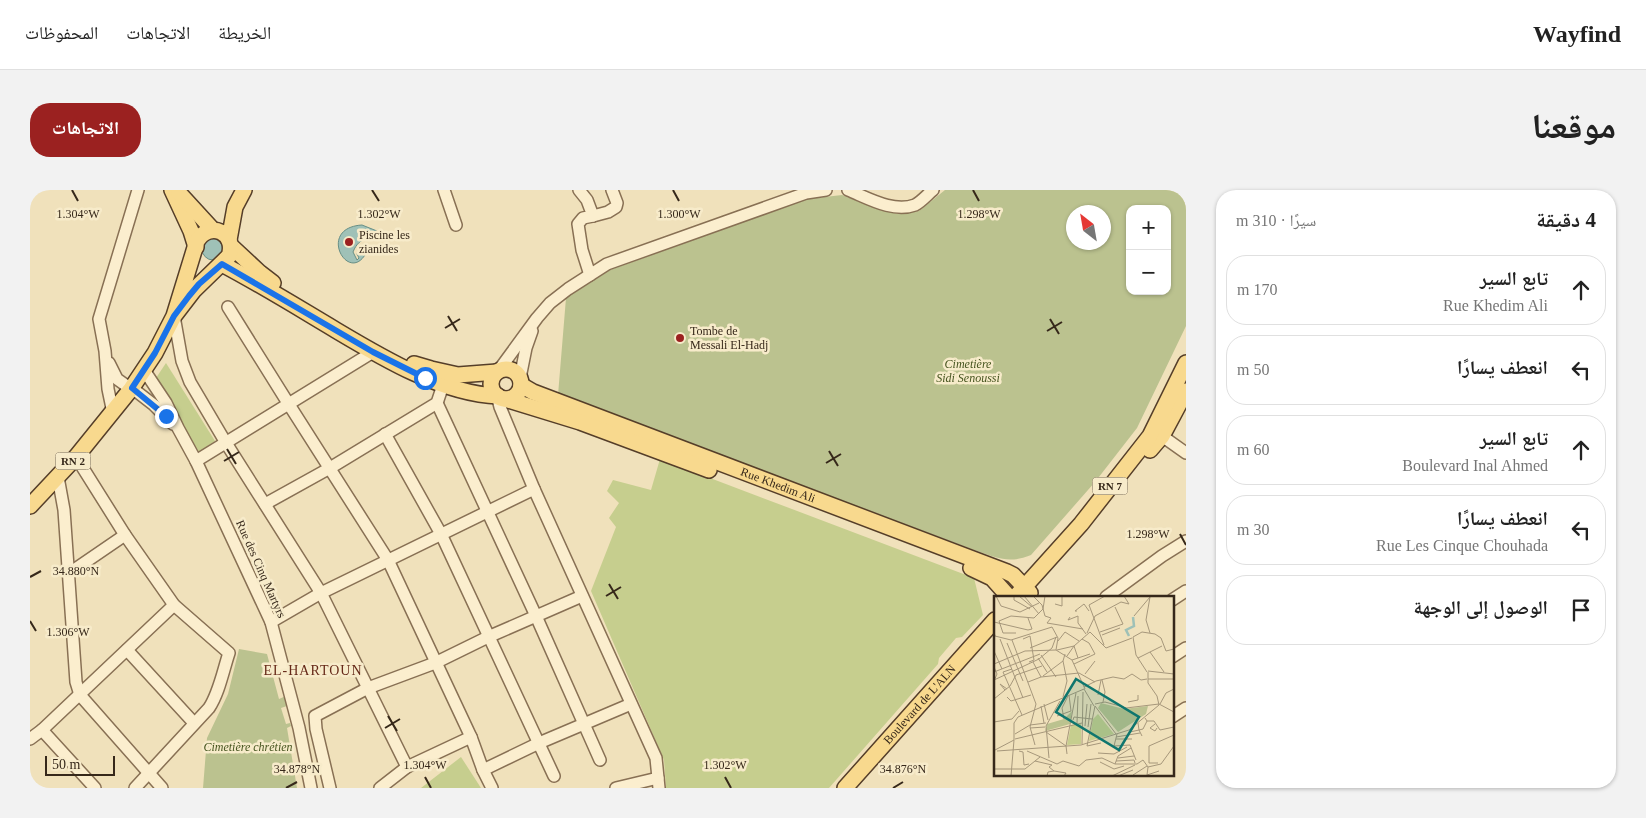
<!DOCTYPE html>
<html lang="ar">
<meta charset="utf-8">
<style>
body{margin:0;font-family:"Times New Roman","Noto Naskh Arabic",serif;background:#f2f2f2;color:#222;direction:rtl}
.controls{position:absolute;right:15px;top:15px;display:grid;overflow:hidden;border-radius:10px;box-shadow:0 1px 4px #0004}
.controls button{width:45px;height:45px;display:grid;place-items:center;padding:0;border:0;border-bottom:1px solid #e0e0e0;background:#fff;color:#222;font:25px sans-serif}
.compass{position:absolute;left:1036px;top:15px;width:45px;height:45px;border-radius:50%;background:#fff;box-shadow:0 1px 4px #0004;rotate:329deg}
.scale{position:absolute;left:15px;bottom:12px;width:70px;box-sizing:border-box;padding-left:5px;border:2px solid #36281a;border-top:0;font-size:14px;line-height:18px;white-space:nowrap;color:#36281a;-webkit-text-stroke:4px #f7ebca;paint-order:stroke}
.stop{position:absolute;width:15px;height:15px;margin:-11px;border:4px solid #1a73e8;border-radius:50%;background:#fff}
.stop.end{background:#1a73e8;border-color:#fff;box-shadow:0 1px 5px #0008}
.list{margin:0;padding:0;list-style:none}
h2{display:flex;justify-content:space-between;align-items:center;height:65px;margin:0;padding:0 20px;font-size:21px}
h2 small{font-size:16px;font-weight:400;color:#767676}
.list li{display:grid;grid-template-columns:32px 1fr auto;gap:15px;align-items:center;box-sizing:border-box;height:70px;margin:0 10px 10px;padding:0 10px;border:1px solid #e0e0e0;border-radius:20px}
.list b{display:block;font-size:19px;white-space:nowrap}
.list p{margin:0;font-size:16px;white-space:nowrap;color:#767676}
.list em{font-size:16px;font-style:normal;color:#767676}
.icon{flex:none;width:28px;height:28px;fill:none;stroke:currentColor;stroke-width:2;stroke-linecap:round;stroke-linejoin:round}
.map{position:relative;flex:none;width:1156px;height:598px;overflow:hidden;direction:ltr;border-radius:20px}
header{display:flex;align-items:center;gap:30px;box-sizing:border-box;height:70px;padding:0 25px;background:#fff;border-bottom:1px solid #e0e0e0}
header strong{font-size:24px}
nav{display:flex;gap:28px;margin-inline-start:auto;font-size:18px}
.intro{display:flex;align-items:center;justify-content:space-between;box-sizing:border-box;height:120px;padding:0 30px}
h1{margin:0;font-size:35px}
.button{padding:12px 22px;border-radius:20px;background:#9b2120;color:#fff;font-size:18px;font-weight:700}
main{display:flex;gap:30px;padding:0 30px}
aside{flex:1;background:#fff;border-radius:20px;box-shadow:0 1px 4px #0004}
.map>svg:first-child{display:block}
.green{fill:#c6ce8e}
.cemetery{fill:#bbc28f;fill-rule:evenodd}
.water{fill:#9fc1b7;stroke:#678e85}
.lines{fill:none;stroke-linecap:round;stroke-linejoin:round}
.minor-casing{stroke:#887054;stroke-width:14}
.major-casing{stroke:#553e29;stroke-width:18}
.minor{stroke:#fbeece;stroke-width:11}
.major{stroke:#f8d98e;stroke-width:15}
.route{stroke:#1a73e8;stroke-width:6}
.ticks{fill:none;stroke:#36281a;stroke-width:2}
.poi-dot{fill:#9b2120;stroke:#f7ebca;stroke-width:2}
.labels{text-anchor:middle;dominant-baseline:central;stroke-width:5;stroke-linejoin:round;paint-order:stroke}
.shield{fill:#f7ebca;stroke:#70624f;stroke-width:1}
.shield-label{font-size:11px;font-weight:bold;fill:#36281a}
.poi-label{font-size:12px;fill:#36281a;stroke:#f7ebca;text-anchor:start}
.park-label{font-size:12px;font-style:italic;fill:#46541f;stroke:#f7ebca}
.street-label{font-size:12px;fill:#36281a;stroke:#f7ebca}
.neighbourhood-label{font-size:14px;letter-spacing:1px;fill:#652817;stroke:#f7ebca}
.inset-river{fill:none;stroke:#9fc1b7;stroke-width:2.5}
.inset-road{fill:none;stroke:#a6977b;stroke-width:1}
.view{fill:#0f766e;fill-opacity:0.15;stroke:#0f766e;stroke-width:2.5}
.inset-edge{fill:none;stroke:#36281a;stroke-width:2.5}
.ticks-label{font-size:12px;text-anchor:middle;fill:#36281a;stroke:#f7ebca;stroke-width:5;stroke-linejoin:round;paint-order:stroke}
</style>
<header>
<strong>Wayfind</strong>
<nav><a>الخريطة</a><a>الاتجاهات</a><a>المحفوظات</a></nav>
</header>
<div class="intro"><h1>موقعنا</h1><a class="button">الاتجاهات</a></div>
<main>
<aside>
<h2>4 دقيقة<small>سيرًا · 310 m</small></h2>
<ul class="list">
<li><svg class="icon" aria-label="ahead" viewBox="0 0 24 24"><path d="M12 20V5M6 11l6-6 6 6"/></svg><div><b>تابع السير</b><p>Rue Khedim Ali</p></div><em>170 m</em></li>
<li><svg class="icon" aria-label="left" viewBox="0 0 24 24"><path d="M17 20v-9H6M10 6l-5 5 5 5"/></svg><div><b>انعطف يسارًا</b></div><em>50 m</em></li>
<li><svg class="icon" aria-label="ahead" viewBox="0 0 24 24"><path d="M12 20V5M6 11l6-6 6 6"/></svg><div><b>تابع السير</b><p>Boulevard Inal Ahmed</p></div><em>60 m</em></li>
<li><svg class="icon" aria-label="left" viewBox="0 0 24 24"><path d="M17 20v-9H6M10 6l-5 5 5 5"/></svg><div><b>انعطف يسارًا</b><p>Rue Les Cinque Chouhada</p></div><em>30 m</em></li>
<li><svg class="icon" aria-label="arrive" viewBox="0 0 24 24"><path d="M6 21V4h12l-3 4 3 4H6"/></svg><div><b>الوصول إلى الوجهة</b></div></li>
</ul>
</aside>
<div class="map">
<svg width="1156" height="598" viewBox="0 0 1156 598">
<rect width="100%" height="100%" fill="#f0e1bb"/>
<g class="green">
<polygon points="136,173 185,251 169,262 124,191"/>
<polygon points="630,269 944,388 953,425 932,447 926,448 909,468 908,474 799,598 636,598 634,570 561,401 586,337 579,328 589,313 577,301 583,290 621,300"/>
<polygon points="431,567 451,598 391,598"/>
</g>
<g class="cemetery">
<path d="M915 0H1156V136L1107 238 1065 292 1001 365C979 374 968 368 947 361L528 205 536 108 580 80 777 9 812 5 850 20 869 24 889 21ZM1100 19H1137V101H1100ZM1044 22H1074V52H1044Z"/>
<polygon points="209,459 237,464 249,509 256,506 260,515 251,518 256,534 260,533 261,536 257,538 267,598 173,598 177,548 198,504"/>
</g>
<g class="water">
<path d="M332 35 347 41C343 51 330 44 323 62L327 70 329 68 327 64 331 57 336 55 338 59C321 100 284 38 332 35Z"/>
<circle cx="183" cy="59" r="11"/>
</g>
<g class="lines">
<defs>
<g id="minor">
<polyline points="414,0 426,35"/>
<polyline points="549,0 557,10 563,26 553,28 548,34 552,60 560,85"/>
<path d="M818 0C838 8 863 23 885 15 891 12 898 4 903 0"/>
<polyline points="563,26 578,22 586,17 587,13 582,0"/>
<polyline points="198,117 258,213 358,370 441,547 453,580 462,598"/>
<polyline points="144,126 152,171 160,192 196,253 291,403 377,577"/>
<polyline points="79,173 87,189 101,199"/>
<polyline points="114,180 136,213 148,238 166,271 241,432 269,538 281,598"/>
<polyline points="469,180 507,128 520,113 538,99 577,74 776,3 796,0"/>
<polyline points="490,188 496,158 502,141"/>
<polyline points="102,198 124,215 143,234"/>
<polyline points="471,208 469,213 470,217 504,299 626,568 629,598"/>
<polyline points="407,213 506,426 570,570"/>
<polyline points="83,223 78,199 75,161 69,129 108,0"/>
<polyline points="355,244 411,344 524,586"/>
<polyline points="1132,246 1156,263"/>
<path d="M46 267 95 345 144 415 199 463C193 481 189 503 179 518L105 598"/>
<polyline points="166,271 343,162"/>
<polyline points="28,287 34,320 46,492 50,505 132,598"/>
<polyline points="235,314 300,278 407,213 413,195"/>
<polyline points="38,384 95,345"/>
<polyline points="1076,407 1132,366 1156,351"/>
<polyline points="1142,410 1156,401"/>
<polyline points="241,432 291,403 504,299"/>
<polyline points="97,460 164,533"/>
<polyline points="1142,467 1156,458"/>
<polyline points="1142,527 1156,518"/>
<polyline points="12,540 65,598"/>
<polyline points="0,549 12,540 144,415"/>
<polyline points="453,580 509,553 601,514"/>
<polyline points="300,598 286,539 285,526 338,498 405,473 458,447 552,406"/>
<polyline points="350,598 377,577 441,547"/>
<polyline points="586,598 628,588"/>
</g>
<g id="major">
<polyline points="142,0 161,41 166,57"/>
<polyline points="149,3 183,40"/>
<polyline points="199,50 205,17 214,0"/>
<polyline points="201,56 230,83 243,93"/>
<path d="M192 74C230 94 267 117 304 139 351 167 412 204 468 206"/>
<polyline points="384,174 401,179 428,185 467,182"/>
<circle cx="476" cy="194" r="15"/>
<path id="s1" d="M491 195 503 202 977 382 983 385 1000 403"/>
<polyline points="475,209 550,232 679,280"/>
<polyline points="1120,260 1132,246 1156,201"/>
<path d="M0 316 46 267 101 199 125 163 144 126 164 100 199 66C207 43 180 30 167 51L144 126"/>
<polyline points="941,378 962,388 979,407"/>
<polyline points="987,405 1051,334 1120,246 1156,173"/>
<path id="s2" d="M815 598 965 430"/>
</g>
</defs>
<use href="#minor" class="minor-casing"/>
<use href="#major" class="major-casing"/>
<use href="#minor" class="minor"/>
<use href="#major" class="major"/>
</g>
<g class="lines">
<polyline class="route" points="136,226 102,198 125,163 144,126 159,106 169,94 192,74 343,162 395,188"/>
</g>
<path class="ticks" d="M42 0 48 11M342 0 349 11M643 0 649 11M943 0 949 11M418 126 427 141M1020 129 1029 144M415 138 430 129M1017 141 1032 132M197 259 206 274M799 261 808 276M194 271 209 262M796 273 811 264M1150 344 1156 355M0 387 11 381M579 394 588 409M576 406 591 397M0 431 6 441M358 526 367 541M355 538 370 529M395 587 401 598M695 587 701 598M256 598 267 592M863 598 873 592"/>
<g class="poi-dot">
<circle cx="319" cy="52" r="5"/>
<circle cx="650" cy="148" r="5"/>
</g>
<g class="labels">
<g class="shield">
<rect x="25.5" y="262.5" width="35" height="17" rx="4"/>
<rect x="1062.5" y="287.5" width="35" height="17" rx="4"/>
</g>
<g class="shield-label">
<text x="43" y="271">RN 2</text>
<text x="1080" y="296">RN 7</text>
</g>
<g class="poi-label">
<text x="329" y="45">Piscine les<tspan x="329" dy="14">zianides</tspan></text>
<text x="660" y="141">Tombe de<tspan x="660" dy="14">Messali El-Hadj</tspan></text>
</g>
<g class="park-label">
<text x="938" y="174">Cimetière<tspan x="938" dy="14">Sidi Senoussi</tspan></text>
<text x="218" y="557">Cimetière chrétien</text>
</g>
<g class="street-label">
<text stroke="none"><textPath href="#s1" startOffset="276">Rue Khedim Ali</textPath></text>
<text transform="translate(231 379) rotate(66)">Rue des Cinq Martyrs</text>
<text stroke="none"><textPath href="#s2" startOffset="112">Boulevard de L'ALN</textPath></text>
</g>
<g class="neighbourhood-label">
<text x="283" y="480">EL-HARTOUN</text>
</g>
</g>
<g transform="translate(964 406)">
<rect width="180" height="180" fill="#f0e1bb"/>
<path d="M104 118 120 138 95 145 99 123ZM87 128V148L73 149 77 129Z" fill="#c6ce8e"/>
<path d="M107 107 130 113 154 110 152 118 124 136 104 112ZM78 115 76 128 51 135 53 128 70 123Z" fill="#bbc28f"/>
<path class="inset-river" d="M135 40 132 34 140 30 139 21"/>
<path class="inset-road" d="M2 0 7 10 26 16 45 7M20 0V4L36 13M25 0 38 11M30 0 45 18M39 0 48 9 51 20 57 22 53 27 89 33M61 8 68 10V0M83 15H81L90 8 95 15M140 20 156 1M76 21 74 24 84 20V27L92 38M0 26 34 34 38 33 34 22M0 36 1 40 17 44 58 31 64 42 62 54M106 36 129 28 121 11M22 37H9L5 25 17 20 40 22 49 13 51 0M93 37 101 20 127 6 135 8 130 0M156 37 152 24 156 1M108 39 126 32M6 43 29 102M29 43 36 40 40 64 35 66M18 44 42 108 36 131 41 149M64 45 71 36 85 45M13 47 29 85M110 49 95 9 111 0M36 52 63 41M62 54 78 64 91 93M63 54 80 50 84 62M0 55 8 73M156 56 170 76M47 59 62 81M73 60 80 50 96 36 112 52 138 42M44 62 53 76M144 62 168 50M78 64 96 58M39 66 47 81M0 68 31 55 62 54M80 68 101 58 95 47 88 43M0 71 3 78 0 85M18 73 9 76 28 119M154 75 180 78M0 76 46 58M153 76 142 59 139 41 148 36 161 38 167 42 172 55 180 53M85 77 101 86M91 78 101 65M49 80 69 65M154 83H180M0 84 45 63 58 52 62 41M108 84 111 96 109 106M34 86 47 81 85 77M90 91 102 85 119 81 130 83 138 78 147 84 153 83M90 93 100 110M11 94 6 88 13 93M104 99 107 84M13 101 17 105 37 99M69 101 73 85 69 65 71 58M0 103 16 90 22 79 48 70M134 106 144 104V99M50 108 54 124M101 108 111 106 126 110M166 108 172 97 180 93M47 110 50 127M101 110 93 150 107 147M101 110 122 138M132 112 126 110 131 112H132L165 108 180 116M63 120 77 115 75 99M151 122 153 125H160L166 134 180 131M70 123 68 112 74 100M79 124 80 121 98 123M0 126 18 123 25 115M83 127 84 100M161 128 156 132 161 135 163 132M91 130 93 108M94 131 97 108M36 132 51 131M52 136 72 150 73 158M136 136 145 134 144 127M21 138 36 129 52 127M123 138 120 150 136 149 142 164M148 140 145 134 149 133 153 125M122 141 146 137M21 143 88 127M122 143H138M88 148 89 96M72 150 82 97M1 154 20 144V127L24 121 90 93M3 155 87 149 135 134 165 109 163 100 154 87V76M25 155 29 156 30 169 35 168M33 155 63 168 69 165 85 170 92 164 108 162 121 168H143M104 157 120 158 133 151M55 162 52 130 66 105M124 162 140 160M41 165 58 169 55 171 60 175M122 165 140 164 141 167M106 166 120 173 130 170M164 167H155V150L180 139M121 168 124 160 137 152M143 168 149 164 154 171 167 168 180 150M154 171 153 179 165 175M0 173H31L46 161M139 179 153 170M17 180 20 144M53 180 54 176 60 175 72 177 70 180M118 180 141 169M124 180 139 174"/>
<path class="view" d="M82 83 145 121 125 154 62 116Z"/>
<rect width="180" height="180" class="inset-edge"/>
</g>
<g class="ticks-label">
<text x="48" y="28">1.304°W</text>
<text x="349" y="28">1.302°W</text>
<text x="649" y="28">1.300°W</text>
<text x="949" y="28">1.298°W</text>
<text x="1118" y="348">1.298°W</text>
<text x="46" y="385">34.880°N</text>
<text x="38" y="446">1.306°W</text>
<text x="395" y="579">1.304°W</text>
<text x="695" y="579">1.302°W</text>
<text x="267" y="583">34.878°N</text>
<text x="873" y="583">34.876°N</text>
</g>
</svg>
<div class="controls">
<button>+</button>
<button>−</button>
</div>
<svg class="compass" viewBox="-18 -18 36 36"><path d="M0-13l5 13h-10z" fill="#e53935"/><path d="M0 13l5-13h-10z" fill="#767676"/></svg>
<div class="scale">50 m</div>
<div class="stop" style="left:395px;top:188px"></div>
<div class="stop end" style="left:136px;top:226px"></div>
</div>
</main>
